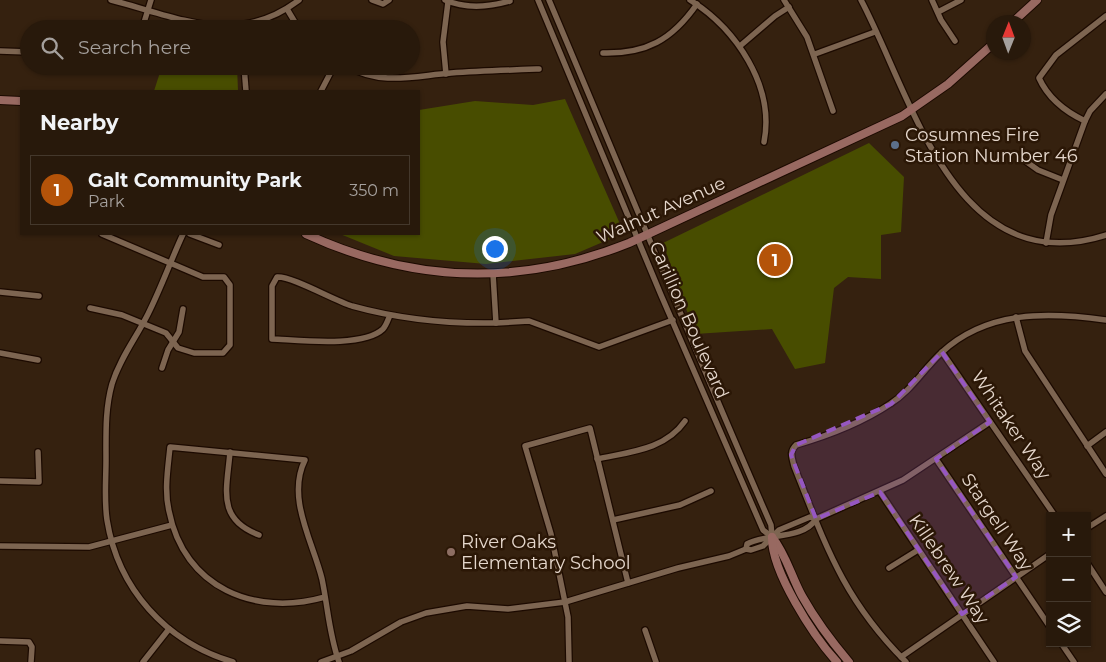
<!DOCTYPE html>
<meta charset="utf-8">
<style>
body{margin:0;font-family:Montserrat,sans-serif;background:#302214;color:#f1f3f6}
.controls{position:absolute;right:15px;bottom:15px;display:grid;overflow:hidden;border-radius:0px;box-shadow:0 1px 4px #0004}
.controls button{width:45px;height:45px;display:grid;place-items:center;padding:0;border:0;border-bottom:1px solid #44382c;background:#28190b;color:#f1f3f6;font:25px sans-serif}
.compass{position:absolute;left:986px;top:15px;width:45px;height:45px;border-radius:50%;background:#28190b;box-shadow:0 1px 4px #0004;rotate:1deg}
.you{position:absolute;left:494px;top:248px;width:18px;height:18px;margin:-12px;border:4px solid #fff;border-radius:50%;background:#1a73e8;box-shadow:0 0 0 8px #1a73e833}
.badge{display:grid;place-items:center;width:32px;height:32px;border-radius:50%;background:#b45309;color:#fff;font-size:16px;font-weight:700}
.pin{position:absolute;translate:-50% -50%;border:2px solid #fff;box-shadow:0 1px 5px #0006}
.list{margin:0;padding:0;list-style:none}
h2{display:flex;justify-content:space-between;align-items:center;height:65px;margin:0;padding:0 20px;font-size:21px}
h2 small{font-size:16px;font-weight:400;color:#a5a09d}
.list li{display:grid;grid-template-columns:32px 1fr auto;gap:15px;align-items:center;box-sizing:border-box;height:70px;margin:0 10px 10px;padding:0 10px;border:1px solid #44382c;border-radius:0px}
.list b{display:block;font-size:19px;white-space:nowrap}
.list p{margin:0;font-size:16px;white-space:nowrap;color:#a5a09d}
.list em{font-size:16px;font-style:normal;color:#a5a09d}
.icon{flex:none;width:28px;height:28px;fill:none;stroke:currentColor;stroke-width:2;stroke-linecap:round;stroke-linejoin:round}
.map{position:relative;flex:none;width:1106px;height:662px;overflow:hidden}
.search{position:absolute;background:#28190b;box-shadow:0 1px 4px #0004;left:20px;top:20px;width:400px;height:55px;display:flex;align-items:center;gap:12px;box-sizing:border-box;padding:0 18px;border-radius:28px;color:#a5a09d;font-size:19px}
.panel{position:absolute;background:#28190b;box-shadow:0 1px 4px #0004;left:20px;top:90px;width:400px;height:145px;border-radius:0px}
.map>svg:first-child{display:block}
.green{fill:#484d00}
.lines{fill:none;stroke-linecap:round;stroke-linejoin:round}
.street-casing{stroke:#1c0a00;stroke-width:8}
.secondary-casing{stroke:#1c0a00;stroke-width:10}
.street{stroke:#7d6551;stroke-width:5.5}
.secondary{stroke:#986961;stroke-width:8}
.marked{fill:#9657c2;fill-opacity:0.2;stroke:#9657c2;stroke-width:4;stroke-dasharray:10 6;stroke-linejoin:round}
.service-dot{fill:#5c6f8a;stroke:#2b1706;stroke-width:2}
.education-dot{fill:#8d6e63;stroke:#2b1706;stroke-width:2}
.labels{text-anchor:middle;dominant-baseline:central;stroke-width:5;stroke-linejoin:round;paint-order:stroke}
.poi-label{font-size:18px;fill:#e5d7cc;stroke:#2b1706;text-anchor:start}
.street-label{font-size:18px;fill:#e5d7cc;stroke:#2b1706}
</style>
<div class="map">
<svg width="1106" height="662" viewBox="0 0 1106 662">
<rect width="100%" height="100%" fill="#35210f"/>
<g class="green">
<polygon points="162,66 237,66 238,91 154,91"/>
<polygon points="565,99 624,233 575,254 486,264 394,256 340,234 419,234 419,110 475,101 533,105"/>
<polygon points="869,143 904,177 901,232 881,235 881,279 848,277 834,288 825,363 795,369 772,329 695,334 663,243"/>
</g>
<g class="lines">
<defs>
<g id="street">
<path d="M111 0C178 17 236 48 299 0"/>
<polyline points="372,0 383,4 389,0"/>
<path d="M445 0C466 9 489 7 510 1"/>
<polyline points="538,0 661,295 763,530 772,537"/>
<path d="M549 0C623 175 695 351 771 525L772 537"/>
<path d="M690 0C736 29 775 86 764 142"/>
<polyline points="784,0 807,37 833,111"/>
<path d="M861 0C913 98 955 283 1106 235"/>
<polyline points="932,0 941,20 955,41"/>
<polyline points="287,9 299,29"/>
<polyline points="938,12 961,0"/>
<polyline points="142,29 151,0"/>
<polyline points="740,46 775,16 789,7"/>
<polyline points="0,51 29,52"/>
<path d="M603 53C646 54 672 40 697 4"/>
<polyline points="815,54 875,32"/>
<polyline points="244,66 246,91"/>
<path d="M346 66C383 86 413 76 451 73 480 71 510 70 539 69"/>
<polyline points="446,74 443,42 448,2"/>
<polyline points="321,91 334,66"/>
<path d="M1085 121C1066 112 1048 98 1039 78L1056 55 1106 16"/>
<polyline points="1024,160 1038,170 1063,180"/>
<path d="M183 234C171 260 161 288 148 314 136 338 120 358 112 384 105 409 106 434 106 460 106 480 104 500 107 520 118 589 166 642 233 662"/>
<polyline points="190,234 219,245"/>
<polyline points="1046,243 1051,215 1085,121 1090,111 1106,94"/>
<polyline points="0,292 39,296"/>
<polyline points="90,308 122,315 166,333 178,348 194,353 223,353 230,345 230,285 224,277 203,277 102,234"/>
<path d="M390 315C388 320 386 326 383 329 363 348 298 340 272 339V286L277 277C292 276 333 300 352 306 399 319 447 324 496 323L493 274"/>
<polyline points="1016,317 1025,351 1106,474"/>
<polyline points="496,323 529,321 599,347 673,320"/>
<polyline points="942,352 1055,516"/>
<polyline points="0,353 38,360"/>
<polyline points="162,368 168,350 179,332 183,309"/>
<polyline points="1087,446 1106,432"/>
<path d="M230 452C227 489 216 519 259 535"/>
<path d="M597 459C629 452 665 450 685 421"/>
<polyline points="936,459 1050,627"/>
<polyline points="0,481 39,482 38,452"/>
<polyline points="880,492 994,662"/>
<polyline points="613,520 680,505 711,491"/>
<polyline points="1087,528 1106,516"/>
<polyline points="0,546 89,547 172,525"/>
<path d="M746 549 747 544C766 533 803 540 816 519L903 480 990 422"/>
<polyline points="1087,563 1106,592"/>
<polyline points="889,568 918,550"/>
<path d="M325 597C255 617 184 588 169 511 164 490 168 468 170 447L305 460C286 498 313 542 322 579 328 608 329 634 339 662"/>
<polyline points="645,630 656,662"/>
<polyline points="0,641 29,642 32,647 31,662"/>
<polyline points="1061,643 1074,662"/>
<polyline points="901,657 1050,554"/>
<polyline points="143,662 169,629"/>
<polyline points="321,662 351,651 401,622 426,613 467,606 508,609 565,602 678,568 729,556 746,549 751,550 763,546 779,530 810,517 816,519"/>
<polyline points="569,662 568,617 551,534 525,446 590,428 628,583"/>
<path d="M906 662C843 599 826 546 794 466 792 457 789 452 796 445 827 436 863 422 890 404 911 391 923 370 941 353 987 310 1048 312 1106 320"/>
</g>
<g id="secondary">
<polyline points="1013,22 1037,0"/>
<polyline points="0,100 21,101"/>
<path d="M306 234C412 283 520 287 629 243L902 116 948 84 994 43"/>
<path d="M772 537C786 554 791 576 802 596 815 619 831 641 849 662"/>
<path d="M772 537C771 571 814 637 837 662"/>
</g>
</defs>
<use href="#street" class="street-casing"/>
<use href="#secondary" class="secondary-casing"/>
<use href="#street" class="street"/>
<use href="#secondary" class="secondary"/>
</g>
<path class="marked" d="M942 352 990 422 936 459 1016 577 962 614 880 492 816 519 791 455 796 445 891 404Z"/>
<circle class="service-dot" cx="895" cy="145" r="5"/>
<circle class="education-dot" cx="451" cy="552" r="5"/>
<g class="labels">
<g class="poi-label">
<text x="905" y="135">Cosumnes Fire<tspan x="905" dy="21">Station Number 46</tspan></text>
<text x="461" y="542">River Oaks<tspan x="461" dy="21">Elementary School</tspan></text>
</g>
<g class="street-label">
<text transform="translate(661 210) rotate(-24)">Walnut Avenue</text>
<text transform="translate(689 320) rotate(66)">Carillion Boulevard</text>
<text transform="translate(1011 425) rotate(56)">Whitaker Way</text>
<text transform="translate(997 522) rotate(56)">Stargell Way</text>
<text transform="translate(949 569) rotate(56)">Killebrew Way</text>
</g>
</g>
</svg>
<div class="controls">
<button>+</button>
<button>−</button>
<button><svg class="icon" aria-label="layers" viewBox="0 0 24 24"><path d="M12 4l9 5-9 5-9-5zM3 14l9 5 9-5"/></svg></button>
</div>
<svg class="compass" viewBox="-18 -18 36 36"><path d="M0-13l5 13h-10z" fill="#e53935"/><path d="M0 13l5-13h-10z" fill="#a5a09d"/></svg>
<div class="you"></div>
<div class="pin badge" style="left:775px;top:260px">1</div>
<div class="search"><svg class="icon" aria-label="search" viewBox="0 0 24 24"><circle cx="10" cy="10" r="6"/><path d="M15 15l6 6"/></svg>Search here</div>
<section class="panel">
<h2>Nearby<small></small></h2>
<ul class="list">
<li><span class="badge">1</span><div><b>Galt Community Park</b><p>Park</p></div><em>350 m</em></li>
</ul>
</section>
</div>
